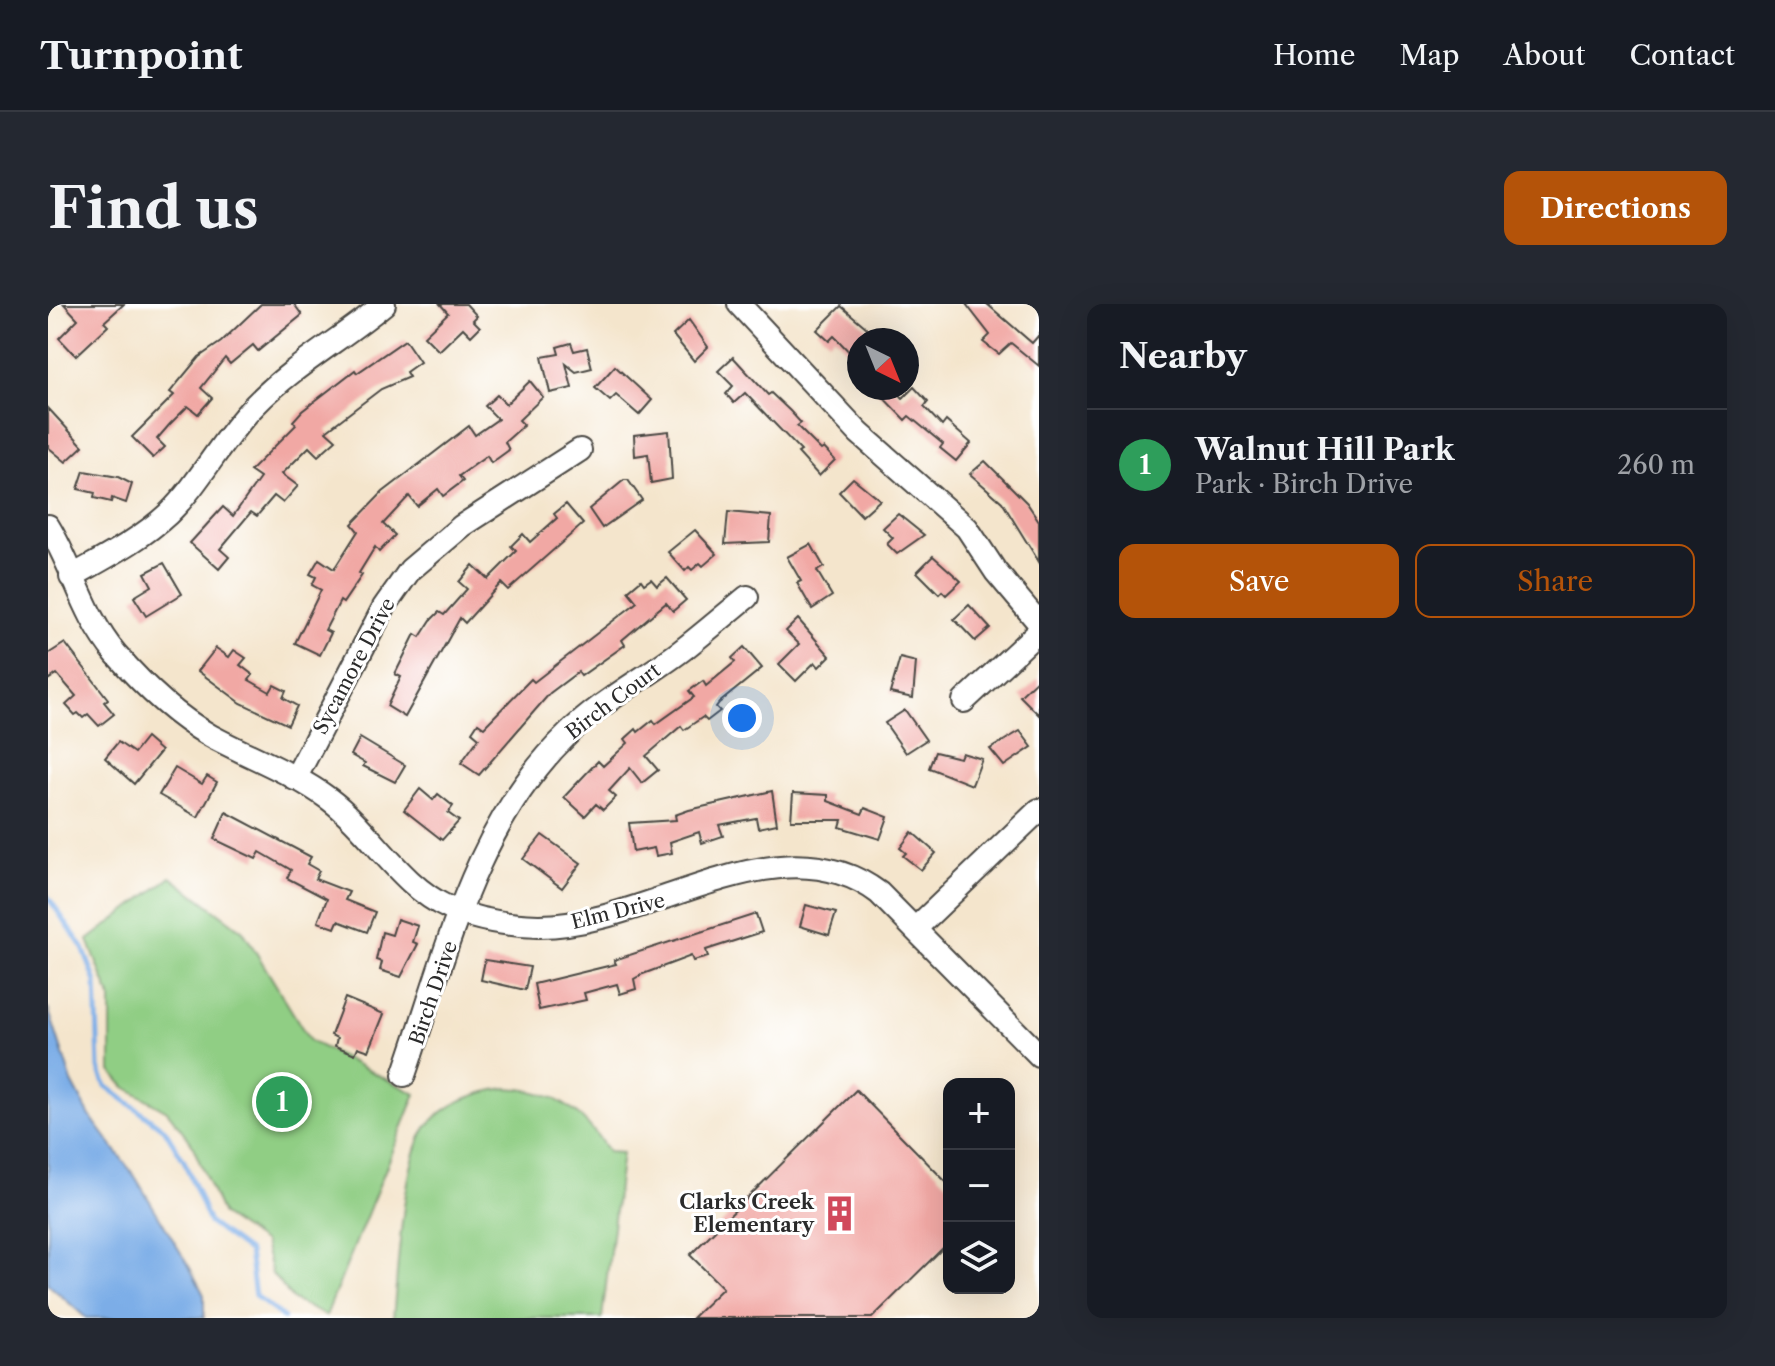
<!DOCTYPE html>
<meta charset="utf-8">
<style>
body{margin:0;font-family:"Libre Caslon Text",serif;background:#242831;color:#f1f3f6}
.controls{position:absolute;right:24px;bottom:24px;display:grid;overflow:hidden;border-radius:16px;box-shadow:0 8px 32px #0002}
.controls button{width:72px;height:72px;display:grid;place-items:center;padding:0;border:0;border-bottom:2px solid #363941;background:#171b24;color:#f1f3f6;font:40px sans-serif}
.compass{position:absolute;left:799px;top:24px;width:72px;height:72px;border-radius:50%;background:#171b24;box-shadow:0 8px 32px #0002;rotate:137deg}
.you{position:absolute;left:694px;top:414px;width:28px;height:28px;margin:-20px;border:6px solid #fff;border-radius:50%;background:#1a73e8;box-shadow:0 0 0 12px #1a73e833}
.badge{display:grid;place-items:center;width:52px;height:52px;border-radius:50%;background:#b45309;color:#fff;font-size:26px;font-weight:700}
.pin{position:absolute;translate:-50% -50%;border:4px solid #fff;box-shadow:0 2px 8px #0006}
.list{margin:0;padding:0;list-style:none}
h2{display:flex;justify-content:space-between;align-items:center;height:104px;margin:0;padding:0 32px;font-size:34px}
h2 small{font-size:26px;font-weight:400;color:#9ea1a6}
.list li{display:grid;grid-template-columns:52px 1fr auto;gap:24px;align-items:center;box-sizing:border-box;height:112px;padding:0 32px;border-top:2px solid #363941}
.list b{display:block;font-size:30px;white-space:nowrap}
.list p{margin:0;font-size:26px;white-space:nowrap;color:#9ea1a6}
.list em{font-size:26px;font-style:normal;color:#9ea1a6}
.actions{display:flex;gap:16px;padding:24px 32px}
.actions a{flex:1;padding:18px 0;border:2px solid #b45309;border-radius:16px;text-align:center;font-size:28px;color:#b45309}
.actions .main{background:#b45309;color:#fff}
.icon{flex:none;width:44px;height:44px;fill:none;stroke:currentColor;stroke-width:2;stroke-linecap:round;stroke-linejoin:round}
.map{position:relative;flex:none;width:991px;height:1014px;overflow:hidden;border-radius:16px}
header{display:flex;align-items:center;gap:48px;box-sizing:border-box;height:112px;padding:0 40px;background:#171b24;border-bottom:2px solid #363941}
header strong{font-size:38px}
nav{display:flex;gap:44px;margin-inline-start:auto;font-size:28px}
.intro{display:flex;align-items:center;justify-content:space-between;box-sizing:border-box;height:192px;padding:0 48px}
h1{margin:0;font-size:56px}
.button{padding:20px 36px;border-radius:16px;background:#b45309;color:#fff;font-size:28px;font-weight:700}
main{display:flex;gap:48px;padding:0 48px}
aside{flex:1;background:#171b24;border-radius:16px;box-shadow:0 8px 32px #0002}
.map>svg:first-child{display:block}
.green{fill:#90ce84;stroke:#5e7c58;stroke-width:2}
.water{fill:#7bade7;stroke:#536c89;stroke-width:2}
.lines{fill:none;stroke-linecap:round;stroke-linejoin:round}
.stream{stroke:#7bade7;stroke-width:5}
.building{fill:#f1a8a4}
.minor-casing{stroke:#494743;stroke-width:26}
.minor{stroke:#fff;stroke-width:22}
.labels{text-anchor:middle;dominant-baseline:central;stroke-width:6;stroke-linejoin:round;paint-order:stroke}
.street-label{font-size:20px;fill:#2b2b2b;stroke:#fff}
.poi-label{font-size:20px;font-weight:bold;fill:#2b2b2b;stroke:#fff;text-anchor:end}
</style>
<header>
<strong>Turnpoint</strong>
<nav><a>Home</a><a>Map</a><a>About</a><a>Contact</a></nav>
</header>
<div class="intro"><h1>Find us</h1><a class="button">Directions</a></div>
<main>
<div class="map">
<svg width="991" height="1014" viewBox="0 0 991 1014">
<rect width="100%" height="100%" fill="#fff"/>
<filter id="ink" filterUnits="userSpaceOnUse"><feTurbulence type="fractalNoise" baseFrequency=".0125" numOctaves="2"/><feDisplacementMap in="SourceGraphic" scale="16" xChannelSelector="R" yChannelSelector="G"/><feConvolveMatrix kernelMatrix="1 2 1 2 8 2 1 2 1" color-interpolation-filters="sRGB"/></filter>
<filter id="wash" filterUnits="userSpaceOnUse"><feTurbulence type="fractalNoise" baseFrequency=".006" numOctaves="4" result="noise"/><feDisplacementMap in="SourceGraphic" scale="32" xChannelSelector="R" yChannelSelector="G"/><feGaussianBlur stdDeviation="1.8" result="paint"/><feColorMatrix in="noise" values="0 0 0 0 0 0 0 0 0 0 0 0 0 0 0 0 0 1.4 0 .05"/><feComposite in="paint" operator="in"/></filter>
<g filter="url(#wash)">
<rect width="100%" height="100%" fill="#f4e5cc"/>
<g class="green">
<polygon points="123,573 195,627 262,737 368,790 278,1012 245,996 224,970 216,939 174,911 143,838 119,807 77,783 63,767 63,695 40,636"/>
<path d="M458 784C505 785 537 808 560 848L574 849 554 1014H345C350 970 354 850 381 820 401 798 430 788 458 784Z"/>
</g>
<polygon class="water" points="0,704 24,778 42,812 88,874 142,964 156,991 156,1014 38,1014 0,980"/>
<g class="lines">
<polyline class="stream" points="0,593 35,644 48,678 51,764 58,782 117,826 136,857 161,919 201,948 207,992 236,1014"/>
</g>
<g id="blocks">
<g class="building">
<polygon points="16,0 76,0 56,18 60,22 28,52 11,34 30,15"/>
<polygon points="213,0 246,0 254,11 210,47 205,41 182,60 177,54 153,84 164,94 150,110 140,102 122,120 109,135 117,143 105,154 84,133 126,91 122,88 151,53 173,38"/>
<polygon points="392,0 418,0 429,12 425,16 432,23 423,32 415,24 391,47 376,32 400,9"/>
<polygon points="918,0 939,0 984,39 991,31 991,62 963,39 951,50 935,38 942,31"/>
<polygon points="793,2 825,29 811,36 811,58 786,32 781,37 769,26"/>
<polygon points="641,16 660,43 646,57 625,31"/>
<polygon points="357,36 372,58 358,68 361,73 333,85 278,127 288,136 270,152 261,143 234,170 250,182 235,199 226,192 209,212 203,208 172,245 181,253 171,265 142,239 175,203 185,212 212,174 202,167 248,121 245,117 254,107 307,66 309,69"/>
<polygon points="523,39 526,47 539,44 544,64 528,68 518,60 524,84 502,89 494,53 511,50 509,43"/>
<polygon points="685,53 720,91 723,89 742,107 753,119 749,122 773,146 776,144 787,156 771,172 750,149 753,147 697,89 686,99 678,90 685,82 670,67"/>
<polygon points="567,62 604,96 591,111 568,91 562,97 547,84"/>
<polygon points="482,77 495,93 471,116 476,121 457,138 461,146 443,159 439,152 411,172 415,177 395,192 390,185 369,202 361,192 335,220 347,231 331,248 327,243 311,269 314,271 295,299 292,297 277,326 283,329 272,351 247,339 273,286 264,281 268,273 262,270 271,255 286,265 310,227 304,220 335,188 421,122 427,131 450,115 437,102 449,91 458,100"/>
<polygon points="866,83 880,98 876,103 894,122 898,117 923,139 908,157 892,144 895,140 861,112 857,116 826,84 846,84 855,94"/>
<polygon points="0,104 35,142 18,158 0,143"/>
<polygon points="621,127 624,175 603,179 600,150 587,152 586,131"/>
<polygon points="937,157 979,199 991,217 991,258 954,198 922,170"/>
<polygon points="36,167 70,173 84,180 78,199 64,194 63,198 46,194 47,189 30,185"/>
<polygon points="805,174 832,196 814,212 791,188"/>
<polygon points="576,176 580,176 594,196 554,224 541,205"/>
<polygon points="518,200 535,220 460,286 453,279 417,319 412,314 357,413 339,402 353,373 347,370 367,330 372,333 383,316 391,308 396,311 419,285 411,278 425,261 440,275 468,247 463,242 475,230 482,238 509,214 506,210"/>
<polygon points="680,208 723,212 721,238 677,240"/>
<polygon points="850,210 876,231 849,250 839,240 845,234 835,224"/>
<polygon points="647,226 669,250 655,262 652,259 644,266 641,263 637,267 620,248"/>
<polygon points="763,240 776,263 769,267 784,292 764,305 749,279 753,277 739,253"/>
<polygon points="885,252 913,277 898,291 894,287 891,290 869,268"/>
<polygon points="116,259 134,290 98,312 86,293 104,282 97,269"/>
<polygon points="619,274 638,296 625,307 618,299 574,336 577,341 533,372 530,368 502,389 431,471 413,459 431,434 424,428 430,419 436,423 483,375 486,378 583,303 589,298 580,287 593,276 596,280 603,275 609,282"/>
<polygon points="921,301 942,324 927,337 906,315"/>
<polygon points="750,315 782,352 771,363 767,358 748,377 731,360 751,340 738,327"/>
<polygon points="17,339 60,395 56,398 66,410 51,422 40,410 35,414 30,409 27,411 18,401 28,392 9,370 0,376 0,350"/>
<polygon points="696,343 714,364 671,399 668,403 672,407 659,417 655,413 636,426 633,422 598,452 610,466 594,479 582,464 561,487 568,493 555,506 548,500 537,512 516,493 550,457 555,462 580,439 577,435 588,425 590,428 605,416 608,420 646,393 641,387 655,377 658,382 687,358 684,354"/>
<polygon points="168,344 181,353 186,346 198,354 192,361 205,371 201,376 222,388 226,381 238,387 235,394 249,402 240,421 193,399 150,367"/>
<polygon points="852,354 868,358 865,394 842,389"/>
<polygon points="991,374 991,411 972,392"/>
<polygon points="857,406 878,436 858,449 837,419"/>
<polygon points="972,427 984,443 956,462 942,445"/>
<polygon points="98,434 113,447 86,480 57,454 70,438 86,449"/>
<polygon points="312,434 357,461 347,478 315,462 317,459 303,451"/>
<polygon points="887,448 912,454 914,449 934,455 924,481 881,464"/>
<polygon points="127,464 154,480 159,472 169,478 150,513 111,491"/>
<polygon points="372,485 385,496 390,490 405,502 400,509 411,517 394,536 356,506"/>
<polygon points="724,487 729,520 710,524 708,514 671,521 675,532 654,539 651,528 622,538 624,549 608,552 606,544 585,548 581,519 628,516 627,511 641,506"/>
<polygon points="745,489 780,491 780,497 814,510 817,504 840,513 832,535 792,523 794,516 743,516"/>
<polygon points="178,508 263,553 259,560 271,567 267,575 301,588 297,596 327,608 319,628 290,617 287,624 270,618 279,595 239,574 243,566 212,548 208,555 166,535"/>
<polygon points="864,528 888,549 873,566 855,552 858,549 852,544"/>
<polygon points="494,531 533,559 514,584 475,555"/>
<polygon points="758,601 788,609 781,631 752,622"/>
<polygon points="708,610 714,628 658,646 660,653 645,657 643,652 595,670 586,675 588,685 572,690 569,680 536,689 538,696 491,706 486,680 568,660 566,656"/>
<polygon points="349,615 370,622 365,638 370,640 353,673 332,666 334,658 328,656 334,628 344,631"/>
<polygon points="437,656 482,663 477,686 433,676"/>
<polygon points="297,694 336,710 321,747 310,743 307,750 287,742 289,734 283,731"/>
<polygon points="808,786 901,881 901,938 824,1014 644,1014 675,984 642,951"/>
</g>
</g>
</g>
<g filter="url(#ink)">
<use href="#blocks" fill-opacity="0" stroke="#494743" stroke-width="2"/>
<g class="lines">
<defs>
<g id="minor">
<polyline points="691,0 811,129 919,224 948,268 991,319"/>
<path d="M0 222C26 264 35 311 68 350 95 381 127 412 163 432 202 453 246 469 281 495 324 527 351 581 401 604 428 616 461 621 490 622 602 623 730 513 831 589L991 751"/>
<path d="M23 273C56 254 92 236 120 210 153 178 174 134 207 101 246 61 294 35 336 0"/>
<polyline points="916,397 991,327"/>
<polyline points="247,475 336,303 362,266 414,222 532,146"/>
<polyline points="868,624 991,506"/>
<path d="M356 771C398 651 426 521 520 430 553 397 596 375 633 347 655 330 677 311 699 293"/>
</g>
</defs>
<use href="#minor" class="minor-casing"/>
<use href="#minor" class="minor"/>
</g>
</g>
<defs>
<symbol id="building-bare" viewBox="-9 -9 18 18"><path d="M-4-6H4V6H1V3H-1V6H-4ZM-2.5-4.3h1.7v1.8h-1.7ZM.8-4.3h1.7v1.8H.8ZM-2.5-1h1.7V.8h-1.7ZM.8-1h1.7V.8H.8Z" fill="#d1495b" stroke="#fff" stroke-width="2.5" paint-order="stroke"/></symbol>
</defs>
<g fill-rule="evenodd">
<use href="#building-bare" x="766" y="884" width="51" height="51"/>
</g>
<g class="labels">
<g class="street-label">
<text transform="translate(306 362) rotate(-62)">Sycamore Drive</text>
<text transform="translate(565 397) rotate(-37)">Birch Court</text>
<text transform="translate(570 607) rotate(-14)">Elm Drive</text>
<text transform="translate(385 689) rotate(-71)">Birch Drive</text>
</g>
<g class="poi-label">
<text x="766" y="898">Clarks Creek<tspan x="766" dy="23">Elementary</tspan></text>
</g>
</g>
</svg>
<div class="controls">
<button>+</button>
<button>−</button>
<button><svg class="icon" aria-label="layers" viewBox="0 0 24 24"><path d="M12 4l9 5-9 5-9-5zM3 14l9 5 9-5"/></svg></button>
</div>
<svg class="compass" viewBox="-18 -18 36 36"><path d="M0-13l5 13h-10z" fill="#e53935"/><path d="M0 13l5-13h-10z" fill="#9ea1a6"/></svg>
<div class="you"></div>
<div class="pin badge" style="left:234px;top:798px;background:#2e9e5b">1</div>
</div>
<aside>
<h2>Nearby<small></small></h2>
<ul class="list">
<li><span class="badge" style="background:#2e9e5b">1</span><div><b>Walnut Hill Park</b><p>Park · Birch Drive</p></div><em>260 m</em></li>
</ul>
<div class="actions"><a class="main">Save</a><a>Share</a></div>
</aside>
</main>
